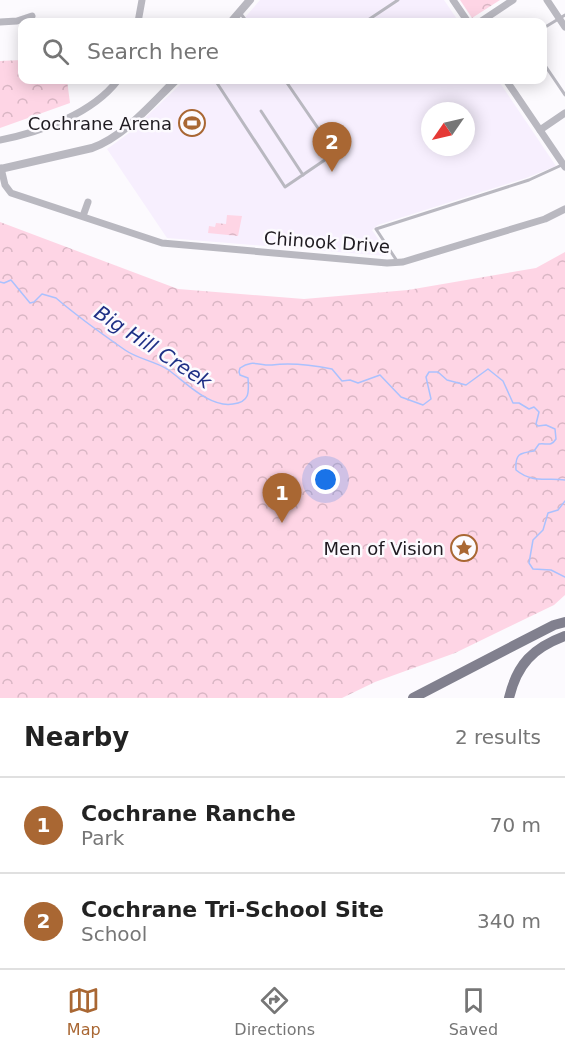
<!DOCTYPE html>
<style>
body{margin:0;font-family:"DejaVu Sans",sans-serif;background:#f2f2f2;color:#222}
.compass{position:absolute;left:421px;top:102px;width:54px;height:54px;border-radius:50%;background:#fff;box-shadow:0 3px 15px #0003;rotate:236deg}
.you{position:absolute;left:326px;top:480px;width:21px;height:21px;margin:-15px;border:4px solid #fff;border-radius:50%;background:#1a73e8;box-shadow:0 0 0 9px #1a73e833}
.badge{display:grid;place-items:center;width:39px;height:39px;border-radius:50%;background:#a96733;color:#fff;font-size:20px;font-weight:700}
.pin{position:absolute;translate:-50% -50px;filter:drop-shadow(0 2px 3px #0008)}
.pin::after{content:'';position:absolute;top:32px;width:21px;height:18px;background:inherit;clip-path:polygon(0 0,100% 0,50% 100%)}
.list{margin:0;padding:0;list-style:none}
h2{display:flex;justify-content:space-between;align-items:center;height:78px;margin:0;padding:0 24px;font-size:26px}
h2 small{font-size:20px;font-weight:400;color:#767676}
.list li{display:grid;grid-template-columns:39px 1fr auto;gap:18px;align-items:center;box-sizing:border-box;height:96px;padding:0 24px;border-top:2px solid #e0e0e0}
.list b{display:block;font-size:22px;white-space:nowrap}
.list p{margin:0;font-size:20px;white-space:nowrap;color:#767676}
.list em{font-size:20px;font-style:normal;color:#767676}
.icon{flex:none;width:33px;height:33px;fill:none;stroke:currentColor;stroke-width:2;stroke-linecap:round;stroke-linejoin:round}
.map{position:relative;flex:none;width:565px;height:698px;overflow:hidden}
.search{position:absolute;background:#fff;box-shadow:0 3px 15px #0003;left:18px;right:18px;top:18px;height:66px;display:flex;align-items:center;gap:15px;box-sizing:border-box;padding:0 21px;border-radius:12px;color:#767676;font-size:22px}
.sheet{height:270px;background:#fff}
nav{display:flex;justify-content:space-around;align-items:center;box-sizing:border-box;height:84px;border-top:2px solid #e0e0e0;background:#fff;font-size:16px;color:#767676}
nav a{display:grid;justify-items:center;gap:3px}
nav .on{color:#a96733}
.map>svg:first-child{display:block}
.built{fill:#f7effe;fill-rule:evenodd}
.forest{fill:url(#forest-crowns)}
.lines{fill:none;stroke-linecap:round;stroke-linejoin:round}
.stream{stroke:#aac1fe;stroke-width:1.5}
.service{stroke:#b9b8c0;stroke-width:3}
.minor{stroke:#b9b8c0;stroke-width:7}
.tertiary{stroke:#b9b8c0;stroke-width:8}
.primary{stroke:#81808e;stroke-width:10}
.labels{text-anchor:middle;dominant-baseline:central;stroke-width:5;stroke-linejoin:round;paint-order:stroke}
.poi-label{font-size:18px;fill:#1f1b21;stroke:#fcfafe;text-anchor:end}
.street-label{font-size:18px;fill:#1f1b21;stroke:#fcfafe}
.water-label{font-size:20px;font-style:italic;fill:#1f3086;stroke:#fcfafe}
</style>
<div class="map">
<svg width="565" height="698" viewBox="0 0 565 698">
<defs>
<pattern id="forest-crowns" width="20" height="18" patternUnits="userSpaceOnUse" patternTransform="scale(1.5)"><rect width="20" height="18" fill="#fed5e5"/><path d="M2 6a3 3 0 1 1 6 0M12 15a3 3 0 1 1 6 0" fill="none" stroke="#d9b6c4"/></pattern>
</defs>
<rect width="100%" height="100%" fill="#fcfafe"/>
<g class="built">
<polygon points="260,0 444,0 459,22 241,22"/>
<path d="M185 80H498L556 166 526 178 378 225 372 230 387 252V256L167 238 107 149 129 133ZM430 111H466V147H430Z"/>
</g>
<g class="forest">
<polygon points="460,0 500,0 472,18"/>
<polygon points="22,60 22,80 67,80 70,103 0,128 0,61"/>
<polygon points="227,215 242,216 238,236 208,233 209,226 215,227 216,223 226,224"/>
<polygon points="0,222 178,289 304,299 408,290 536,268 565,252 565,595 554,605 455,653 375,682 342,698 0,698"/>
</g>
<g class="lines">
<g class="stream">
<path d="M0 282 4 283 11 280 30 303 34 302 42 294 56 298C78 317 102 334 125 350 138 359 154 361 167 369 186 382 209 408 233 404 250 402 249 392 248 378L240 375 239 372 240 368C252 359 260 366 272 365 292 362 312 365 332 369L342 381 350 380 358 383 380 375 401 397 423 405 431 399 426 377 429 372H438L447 380 466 385 488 369 503 381 513 403H519L529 409 534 407 539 412 536 424 538 426 546 425 555 429 556 439C551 447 547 443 539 444L534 451C519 453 515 454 516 470 533 484 547 477 565 480"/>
<polyline points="565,501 558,510 548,513 543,530 533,540 529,563 533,569 551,570 565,577"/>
</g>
<g class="service">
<polyline points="241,14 247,22"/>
<polyline points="365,22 398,0"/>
<polyline points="542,29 565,15"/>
<polyline points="542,61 565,95"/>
<polyline points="215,80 285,187 335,153 285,80"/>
<polyline points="261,111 303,175"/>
<polyline points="397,261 376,229 529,180 564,164"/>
</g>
<g class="minor">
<polyline points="453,0 468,22"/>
<polyline points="547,0 565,27"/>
<polyline points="0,22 17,21 32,16"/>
<polyline points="138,22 142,0"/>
<polyline points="480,22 513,0"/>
<polyline points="506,80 565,167"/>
<polyline points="540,130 565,113"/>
<path d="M0 140C41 132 92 114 118 80"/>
<polyline points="1,168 5,185 11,193 162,243 387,263 403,262 545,219 565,209"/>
<polyline points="83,216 88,202"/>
</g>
<g class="tertiary">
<polyline points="231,22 250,0"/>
<path d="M0 169 92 148C125 136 151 104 176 80"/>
</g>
<g class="primary">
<polyline points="413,698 513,646 554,625 565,622"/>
<path d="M509 698C517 664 533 648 565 636"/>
</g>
</g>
<defs>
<symbol id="stadium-ring" viewBox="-11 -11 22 22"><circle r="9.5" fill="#fcfafe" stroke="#a96733" stroke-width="1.5"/><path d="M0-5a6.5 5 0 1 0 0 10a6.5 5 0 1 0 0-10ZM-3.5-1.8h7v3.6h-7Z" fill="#a96733"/></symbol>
<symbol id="sight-ring" viewBox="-11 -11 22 22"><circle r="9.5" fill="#fcfafe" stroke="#a96733" stroke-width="1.5"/><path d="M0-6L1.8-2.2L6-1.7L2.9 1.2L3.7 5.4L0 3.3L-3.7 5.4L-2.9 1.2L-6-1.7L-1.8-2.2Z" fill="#a96733"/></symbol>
</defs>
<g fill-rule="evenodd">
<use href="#stadium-ring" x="177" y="108" width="30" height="30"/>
<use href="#sight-ring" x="449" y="533" width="30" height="30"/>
</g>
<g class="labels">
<g class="poi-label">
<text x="172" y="123">Cochrane Arena</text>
<text x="444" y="548">Men of Vision</text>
</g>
<g class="street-label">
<text transform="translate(327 242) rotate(4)">Chinook Drive</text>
</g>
<g class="water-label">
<text transform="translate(153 347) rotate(33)">Big Hill Creek</text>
</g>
</g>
</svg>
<svg class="compass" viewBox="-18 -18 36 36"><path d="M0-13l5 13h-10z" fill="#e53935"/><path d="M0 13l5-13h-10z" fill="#767676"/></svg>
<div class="you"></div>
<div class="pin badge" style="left:282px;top:523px">1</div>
<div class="pin badge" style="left:332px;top:172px">2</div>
<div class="search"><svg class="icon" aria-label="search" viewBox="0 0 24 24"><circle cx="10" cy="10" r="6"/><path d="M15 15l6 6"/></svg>Search here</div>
</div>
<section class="sheet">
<h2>Nearby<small>2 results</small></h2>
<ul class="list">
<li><span class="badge">1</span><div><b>Cochrane Ranche</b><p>Park</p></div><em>70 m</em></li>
<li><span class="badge">2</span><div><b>Cochrane Tri-School Site</b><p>School</p></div><em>340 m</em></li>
</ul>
</section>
<nav>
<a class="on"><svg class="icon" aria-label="map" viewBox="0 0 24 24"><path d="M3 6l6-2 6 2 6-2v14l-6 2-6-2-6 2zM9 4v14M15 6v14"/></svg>Map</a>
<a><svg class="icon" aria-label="directions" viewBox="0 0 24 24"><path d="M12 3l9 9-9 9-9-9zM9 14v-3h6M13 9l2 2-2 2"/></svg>Directions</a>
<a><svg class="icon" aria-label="saved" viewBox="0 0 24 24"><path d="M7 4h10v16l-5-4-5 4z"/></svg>Saved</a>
</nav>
